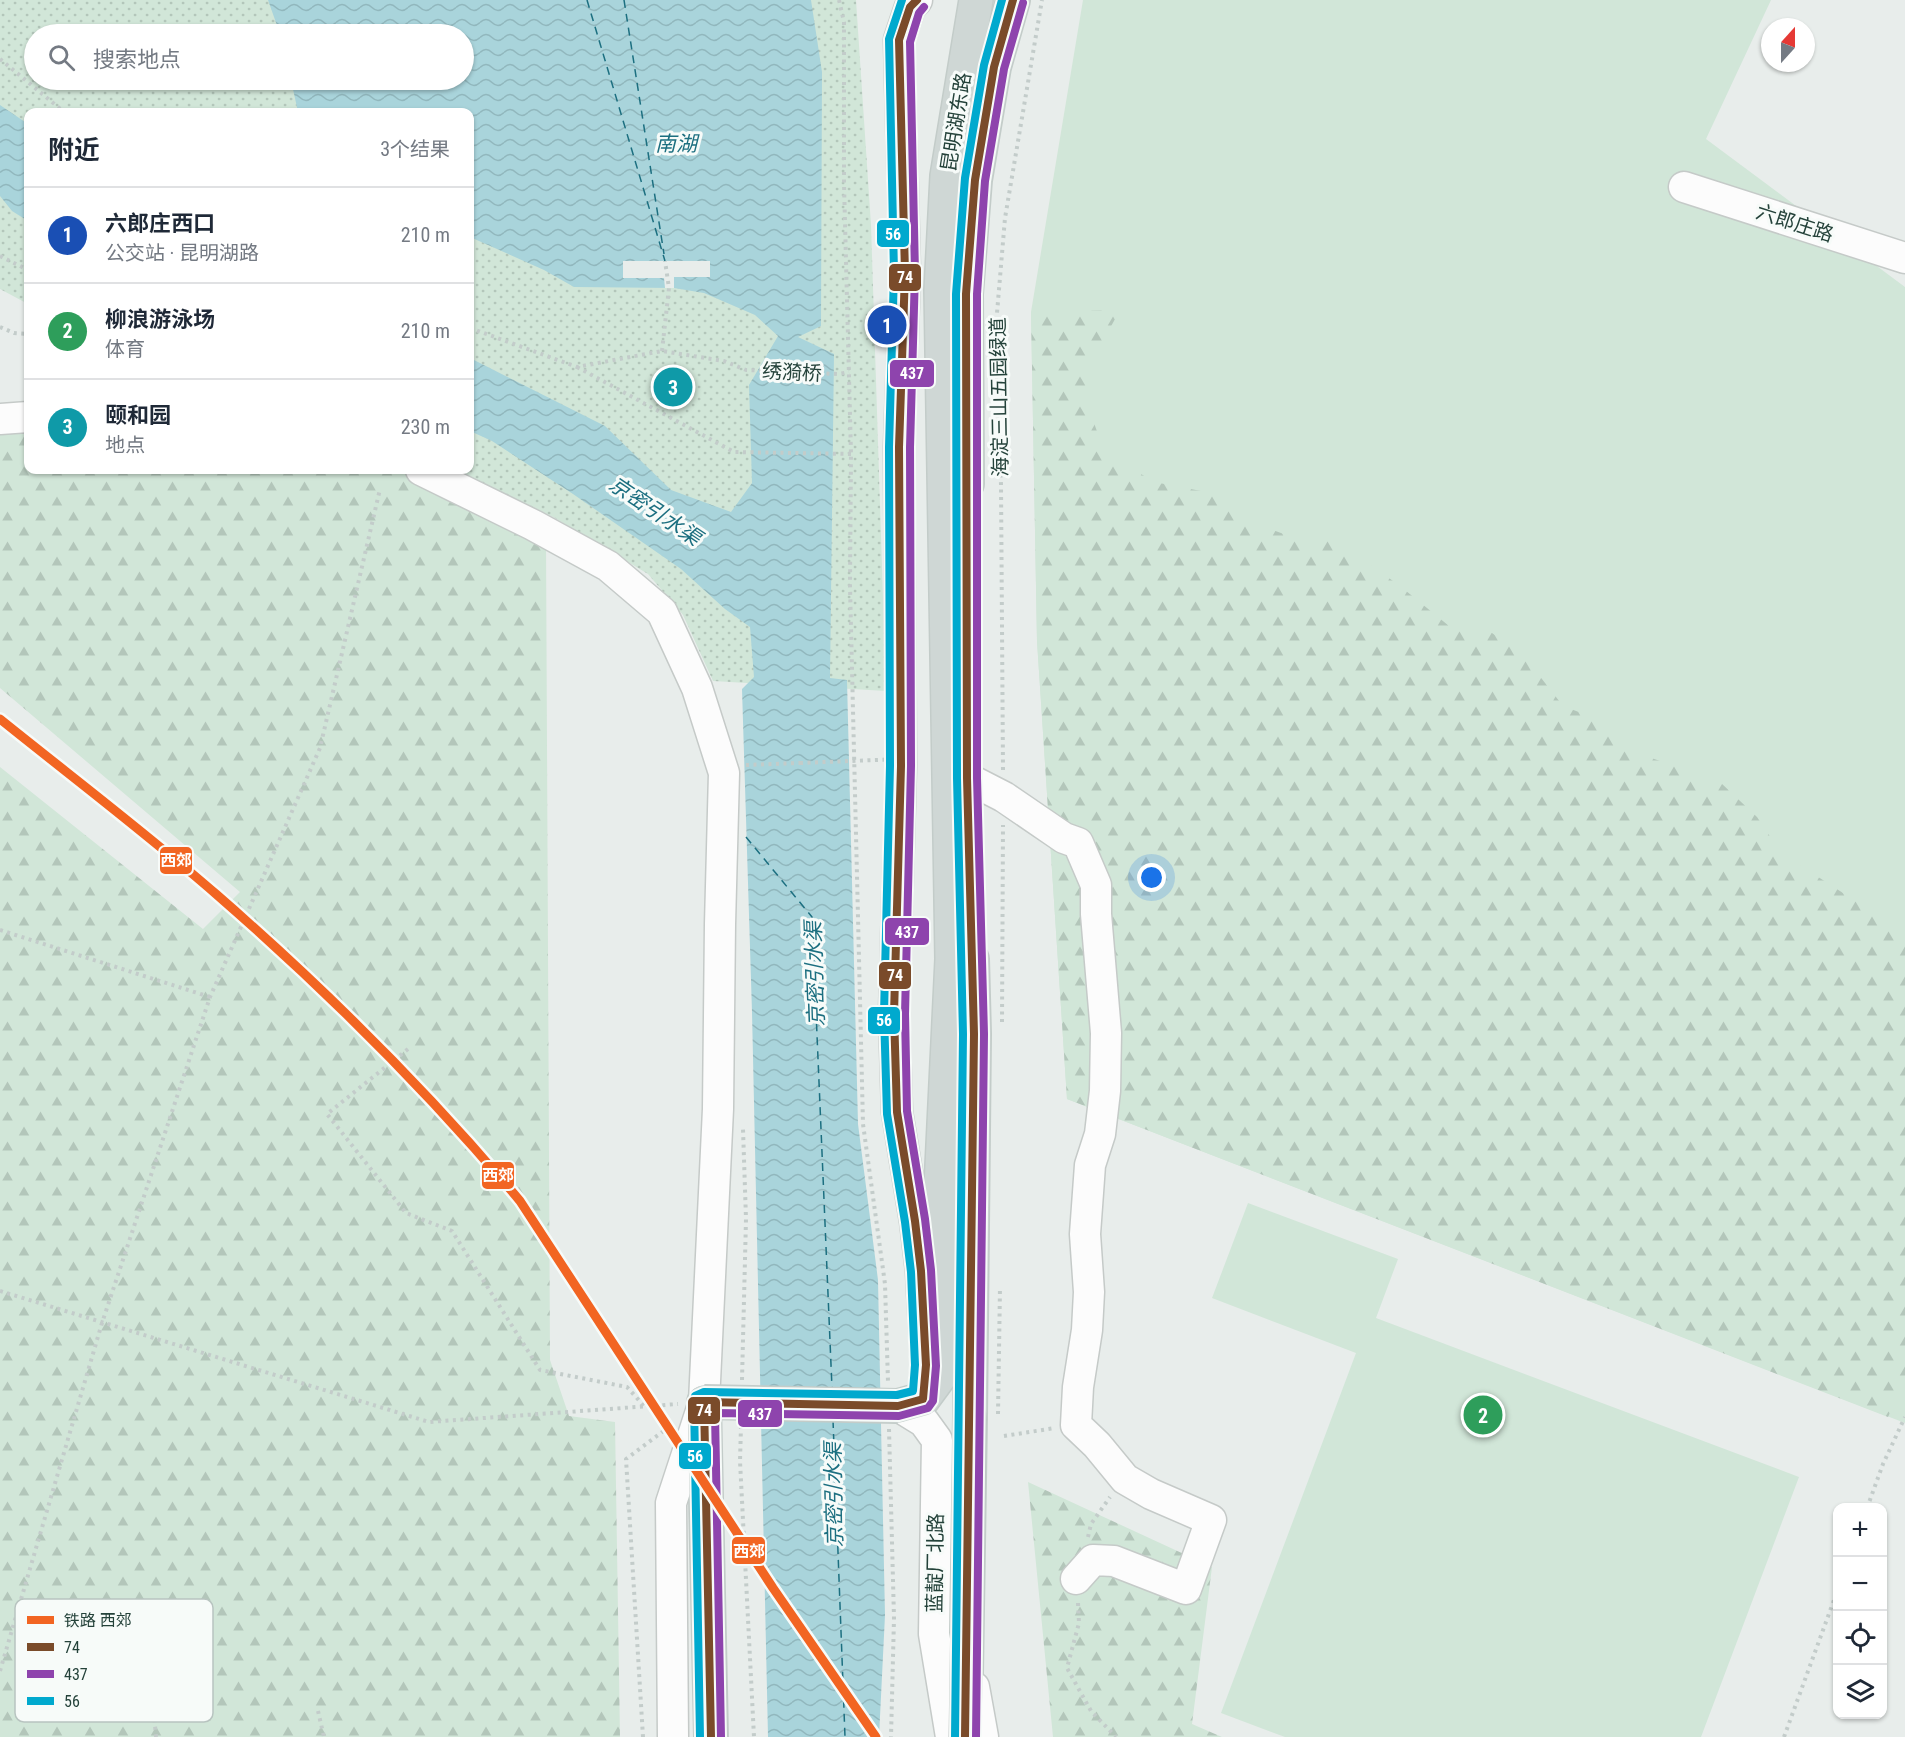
<!DOCTYPE html>
<html lang="zh">
<meta charset="utf-8">
<style>
body{margin:0;font-family:"Roboto Condensed","Noto Sans SC",sans-serif;background:#f6f6f7;color:#1f2937}
.controls{position:absolute;right:18px;bottom:18px;display:grid;overflow:hidden;border-radius:12px;box-shadow:0 2px 4px #0004}
.controls button{width:54px;height:54px;display:grid;place-items:center;padding:0;border:0;border-bottom:2px solid #e0e1e3;background:#fff;color:#1f2937;font:30px sans-serif}
.compass{position:absolute;left:1761px;top:18px;width:54px;height:54px;border-radius:50%;background:#fff;box-shadow:0 2px 4px #0004;rotate:21deg}
.you{position:absolute;left:1152px;top:878px;width:21px;height:21px;margin:-15px;border:4px solid #fff;border-radius:50%;background:#1a73e8;box-shadow:0 0 0 9px #1a73e833}
.badge{display:grid;place-items:center;width:39px;height:39px;border-radius:50%;background:#697e78;color:#fff;font-size:20px;font-weight:700}
.pin{position:absolute;translate:-50% -50%;border:3px solid #fff;box-shadow:0 2px 6px #0006}
.list{margin:0;padding:0;list-style:none}
h2{display:flex;justify-content:space-between;align-items:center;height:78px;margin:0;padding:0 24px;font-size:26px}
h2 small{font-size:20px;font-weight:400;color:#747a83}
.list li{display:grid;grid-template-columns:39px 1fr auto;gap:18px;align-items:center;box-sizing:border-box;height:96px;padding:0 24px;border-top:2px solid #e0e1e3}
.list b{display:block;font-size:22px;white-space:nowrap}
.list p{margin:0;font-size:20px;white-space:nowrap;color:#747a83}
.list em{font-size:20px;font-style:normal;color:#747a83}
.icon{flex:none;width:33px;height:33px;fill:none;stroke:currentColor;stroke-width:2;stroke-linecap:round;stroke-linejoin:round}
.map{position:relative;flex:none;width:1905px;height:1737px;overflow:hidden}
.search{position:absolute;background:#fff;box-shadow:0 2px 4px #0004;left:24px;top:24px;width:450px;height:66px;display:flex;align-items:center;gap:15px;box-sizing:border-box;padding:0 21px;border-radius:33px;color:#747a83;font-size:22px}
.panel{position:absolute;background:#fff;box-shadow:0 2px 4px #0004;left:24px;top:108px;width:450px;height:366px;border-radius:12px}
.map>svg:first-child{display:block}
.green{fill:#d1e6d8}
.forest{fill:url(#forest-firs)}
.park{fill:url(#park-dots);fill-rule:evenodd}
.water{fill:url(#water-waves)}
.pier{fill:#e8edeb}
.lines{fill:none;stroke-linecap:round;stroke-linejoin:round}
.ferry{stroke:#1c6f80;stroke-width:1.5;stroke-dasharray:8 6;stroke-linecap:butt}
.minor-casing{stroke:#c5cac8;stroke-width:33}
.major-casing{stroke:#c3ccc9;stroke-width:36}
.highway-casing{stroke:#c3ccc9;stroke-width:36}
.path{stroke:#c3ccca;stroke-width:4;stroke-dasharray:3 4.5;stroke-linecap:butt}
.minor{stroke:#fcfcfc;stroke-width:30}
.major{stroke:#cfd7d5;stroke-width:33}
.highway{stroke:#bcc4c2;stroke-width:33}
.major-bridge-casing{stroke:#c3ccc9;stroke-width:36;stroke-linecap:butt}
.path-bridge{stroke:#c3ccca;stroke-width:4;stroke-dasharray:3 4.5;stroke-linecap:butt}
.major-bridge{stroke:#cfd7d5;stroke-width:33}
.bus-1-casing{stroke:#f7fbf9;stroke-width:12}
.bus-2-casing{stroke:#f7fbf9;stroke-width:12}
.bus-3-casing{stroke:#f7fbf9;stroke-width:12}
.bus-1{stroke:#7a4b2a;stroke-width:8}
.bus-2{stroke:#8e44ad;stroke-width:8}
.bus-3{stroke:#00a9ce;stroke-width:8}
.rail-1-casing{stroke:#f7fbf9;stroke-width:14}
.rail-1{stroke:#f26522;stroke-width:9}
.labels{text-anchor:middle;dominant-baseline:central;stroke-width:6;stroke-linejoin:round;paint-order:stroke}
.street-label{font-size:20px;fill:#24423a;stroke:#f7fbf9}
.water-label{font-size:21px;font-style:italic;fill:#1c6f80;stroke:#f7fbf9}
.key{fill:#f7fbf9;stroke:#b8c4c0;stroke-width:1.5}
.key-label{font-size:16px;fill:#24423a}
.line-badge{stroke:#f7fbf9;stroke-width:2}
.badge-label{font-size:16px;text-anchor:middle;font-weight:bold;fill:#fff}
</style>
<div class="map">
<svg width="1905" height="1737" viewBox="0 0 1905 1737">
<defs>
<pattern id="forest-firs" width="22" height="20" patternUnits="userSpaceOnUse" patternTransform="scale(1.5)"><rect width="22" height="20" fill="#d1e6d8"/><path d="M5 1l3.5 6h-7zM16 11l3.5 6h-7z" fill="#b3c6ba"/></pattern>
<pattern id="park-dots" width="8" height="8" patternUnits="userSpaceOnUse" patternTransform="scale(1.5)"><rect width="8" height="8" fill="#d1e6d8"/><path d="M2 2h.1M6 6h.1" fill="none" stroke="#b3c6ba" stroke-width="1.8" stroke-linecap="round"/></pattern>
<pattern id="water-waves" width="16" height="10" patternUnits="userSpaceOnUse" patternTransform="scale(1.5)"><rect width="16" height="10" fill="#a9d4db"/><path d="M0 5q4-4 8 0t8 0" fill="none" stroke="#91b7bd"/></pattern>
</defs>
<rect width="100%" height="100%" fill="#e8edeb"/>
<g class="green">
<polygon points="1083,0 1771,0 1706,139 1905,287 1905,1423 1067,1099 1037,641 1031,312"/>
<polygon points="1248,1203 1398,1259 1376,1318 1799,1477 1701,1737 1285,1737 1221,1713 1356,1353 1212,1298"/>
</g>
<g class="forest">
<polygon points="1120,310 1088,368 1089,409 1104,451 1154,482 1222,495 1259,525 1303,541 1337,541 1400,586 1449,626 1492,633 1524,656 1563,706 1597,719 1646,756 1721,783 1757,817 1781,853 1905,933 1905,1380 1888,1417 1067,1099 1037,641 1031,312"/>
<polygon points="28,421 28,470 408,470 546,539 550,1360 569,1416 615,1422 620,1737 0,1737 0,767 203,929 240,892 0,688 0,425"/>
<polygon points="1028,1482 1212,1567 1192,1724 1222,1737 1053,1737"/>
</g>
<path class="park" d="M0 0H856L871 225 886 691 713 681 683 615 648 574 555 518 456 470H470V112H28V304L0 289ZM34 34H464V80H34Z"/>
<g class="water">
<polygon points="268,0 811,0 822,72 821,326 798,337 834,354 830,678 847,680 858,1124 878,1280 885,1615 879,1737 768,1737 752,1012 742,689 754,677 750,627 725,609 681,569 573,494 492,441 470,431 470,358 605,426 671,490 731,512 752,483 749,385 778,336 755,315 704,293 674,288 574,287 544,270 470,237 470,112 298,112 291,80 464,80 464,34 280,34"/>
<polygon points="0,105 28,124 28,221 12,211 0,196"/>
</g>
<polygon class="pier" points="623,261 710,261 710,277 674,277 674,288 665,288 664,278 623,278"/>
<g class="lines">
<g class="ferry">
<polyline points="587,0 665,261"/>
<polyline points="624,0 664,254"/>
<polyline points="746,837 812,917 832,1388"/>
<polyline points="833,1420 845,1737"/>
</g>
<defs>
<g id="minor">
<polyline points="917,0 910,7 899,40 905,273 899,447 901,766 894,1014 897,1112 915,1221 921,1271 926,1365 923,1399"/>
<polyline points="1684,187 1905,258"/>
<polyline points="0,419 28,417"/>
<polyline points="421,470 533,525 608,566 662,612 697,688 724,773 720,924 718,1109 704,1402 671,1503 673,1737"/>
<polyline points="967,778 1004,797 1064,838 1078,843 1096,885 1096,914 1106,1033 1105,1091 1100,1134 1090,1165 1085,1234 1089,1292 1087,1330 1078,1387 1076,1425 1097,1445 1125,1479 1151,1494 1211,1520 1186,1589 1114,1561 1093,1560 1076,1579"/>
<polyline points="898,1406 924,1422 937,1440 934,1634 951,1737"/>
<polyline points="974,1687 983,1737"/>
</g>
<g id="major">
<polyline points="967,484 966,294 975,180 994,67 1013,0"/>
<polyline points="898,1406 923,1399 945,1369 940,1207 952,959 941,290 947,176 976,0"/>
<polyline points="970,1416 974,1034 972,959"/>
</g>
<g id="highway">
<polyline points="704,1402 711,1737"/>
<polyline points="965,1737 970,1416"/>
</g>
</defs>
<use href="#minor" class="minor-casing"/>
<use href="#major" class="major-casing"/>
<use href="#highway" class="highway-casing"/>
<g class="path">
<polyline points="839,0 844,22 844,184 851,454 850,586 863,1124 885,1284 888,1382"/>
<polyline points="0,59 64,112"/>
<polyline points="0,256 28,270"/>
<polyline points="0,327 14,333 28,334"/>
<polyline points="470,328 577,367 662,351 724,361 746,370 838,374 849,372"/>
<polyline points="662,351 669,288 665,261"/>
<polyline points="577,367 734,452 851,454"/>
<polyline points="746,765 800,763"/>
<polyline points="1003,770 1001,484 996,398 996,325 1005,218 1042,0"/>
<polyline points="0,930 210,997"/>
<polyline points="1002,1022 1003,825"/>
<polyline points="408,1049 327,1114 406,1213 452,1231 540,1370 627,1387 644,1406"/>
<polyline points="0,1291 429,1422 678,1404"/>
<polyline points="742,1380 746,1219 743,1129"/>
<polyline points="998,1414 1000,1287"/>
<polyline points="741,1426 740,1461 754,1737"/>
<polyline points="889,1429 894,1618 891,1737"/>
<polyline points="1004,1436 1055,1428"/>
<polyline points="1867,1508 1883,1464 1905,1417"/>
<polyline points="1088,1537 1091,1524 1110,1497"/>
<polyline points="1078,1603 1079,1623 1067,1668 1091,1711 1116,1737"/>
<polyline points="150,1667 156,1737"/>
<polyline points="0,1671 102,1323 210,997 320,748 380,489"/>
<polyline points="318,1711 324,1737"/>
<polyline points="643,1737 626,1459 669,1427"/>
<polyline points="1784,1737 1838,1589"/>
</g>
<use href="#minor" class="minor"/>
<use href="#major" class="major"/>
<use href="#highway" class="highway"/>
<defs>
<polyline id="major-bridge" points="704,1402 898,1406"/>
</defs>
<use href="#major-bridge" class="major-bridge-casing"/>
<polyline class="path-bridge" points="800,763 901,759"/>
<use href="#major-bridge" class="major-bridge"/>
<defs>
<g id="bus-1">
<polyline points="711,1737 704,1402 898,1406 923,1399 926,1365 921,1271 915,1221 897,1112 894,1014 901,766 899,447 905,273 899,40 910,7 917,0"/>
<polyline points="965,1737 974,1034 967,778 966,294 975,180 994,67 1013,0"/>
</g>
<g id="bus-2">
<polyline points="721,1737 715,1413 899,1416 928,1408 933,1401 936,1366 931,1270 925,1219 907,1111 905,1014 911,766 910,447 915,273 910,42 919,13 924,7"/>
<polyline points="976,1737 984,1034 977,778 977,294 985,181 1004,69 1023,3"/>
</g>
<g id="bus-3">
<polyline points="700,1737 694,1402 695,1396 704,1392 897,1395 913,1391 915,1365 911,1272 905,1222 887,1114 884,1014 890,766 889,447 894,273 889,39 902,0"/>
<polyline points="955,1737 963,1034 957,778 956,294 965,178 984,65 1002,0"/>
</g>
</defs>
<use href="#bus-1" class="bus-1-casing"/>
<use href="#bus-2" class="bus-2-casing"/>
<use href="#bus-3" class="bus-3-casing"/>
<use href="#bus-1" class="bus-1"/>
<use href="#bus-2" class="bus-2"/>
<use href="#bus-3" class="bus-3"/>
<defs>
<path id="rail-1" d="M0 719C72 777 146 833 216 894 325 989 427 1090 520 1201L773 1588 876 1737"/>
</defs>
<use href="#rail-1" class="rail-1-casing"/>
<use href="#rail-1" class="rail-1"/>
</g>
<g class="labels">
<g class="street-label">
<text transform="translate(956 122) rotate(-81)">昆明湖东路</text>
<text transform="translate(1795 223) rotate(18)">六郎庄路</text>
<text transform="translate(792 372) rotate(3)">绣漪桥</text>
<text transform="translate(999 397) rotate(-91)">海淀三山五园绿道</text>
<text transform="translate(935 1563) rotate(-89)">蓝靛厂北路</text>
</g>
<g class="water-label">
<text x="676" y="144">南湖</text>
<text transform="translate(655 511) rotate(34)">京密引水渠</text>
<text transform="translate(815 974) rotate(-92)">京密引水渠</text>
<text transform="translate(834 1495) rotate(-91)">京密引水渠</text>
</g>
</g>
<rect x="15" y="1599" width="198" height="123" rx="9" class="key"/>
<rect x="27" y="1616" width="27" height="8" fill="#f26522"/>
<rect x="27" y="1643" width="27" height="8" fill="#7a4b2a"/>
<rect x="27" y="1670" width="27" height="8" fill="#8e44ad"/>
<rect x="27" y="1697" width="27" height="8" fill="#00a9ce"/>
<g class="key-label">
<text x="64" y="1626">铁路 西郊</text>
<text x="64" y="1653">74</text>
<text x="64" y="1680">437</text>
<text x="64" y="1707">56</text>
</g>
<g class="line-badge">
<rect x="876" y="219" width="34" height="29" rx="6" fill="#00a9ce"/>
<rect x="888" y="263" width="34" height="29" rx="6" fill="#7a4b2a"/>
<rect x="889" y="359" width="46" height="29" rx="6" fill="#8e44ad"/>
<rect x="159" y="846" width="34" height="29" rx="6" fill="#f26522"/>
<rect x="884" y="917" width="46" height="29" rx="6" fill="#8e44ad"/>
<rect x="878" y="961" width="34" height="29" rx="6" fill="#7a4b2a"/>
<rect x="867" y="1006" width="34" height="29" rx="6" fill="#00a9ce"/>
<rect x="481" y="1161" width="34" height="29" rx="6" fill="#f26522"/>
<rect x="687" y="1396" width="34" height="29" rx="6" fill="#7a4b2a"/>
<rect x="737" y="1399" width="46" height="29" rx="6" fill="#8e44ad"/>
<rect x="678" y="1442" width="34" height="28" rx="6" fill="#00a9ce"/>
<rect x="731" y="1536" width="35" height="29" rx="6" fill="#f26522"/>
</g>
<g class="badge-label">
<text x="893" y="240">56</text>
<text x="905" y="283">74</text>
<text x="912" y="379">437</text>
<text x="176" y="866">西郊</text>
<text x="907" y="938">437</text>
<text x="895" y="981">74</text>
<text x="884" y="1026">56</text>
<text x="498" y="1181">西郊</text>
<text x="704" y="1416">74</text>
<text x="760" y="1420">437</text>
<text x="695" y="1462">56</text>
<text x="749" y="1557">西郊</text>
</g>
</svg>
<div class="controls">
<button>+</button>
<button>−</button>
<button><svg class="icon" aria-label="locate" viewBox="0 0 24 24"><circle cx="12" cy="12" r="6"/><path d="M12 2v4M12 18v4M2 12h4M18 12h4"/></svg></button>
<button><svg class="icon" aria-label="layers" viewBox="0 0 24 24"><path d="M12 4l9 5-9 5-9-5zM3 14l9 5 9-5"/></svg></button>
</div>
<svg class="compass" viewBox="-18 -18 36 36"><path d="M0-13l5 13h-10z" fill="#e53935"/><path d="M0 13l5-13h-10z" fill="#747a83"/></svg>
<div class="you"></div>
<div class="pin badge" style="left:887px;top:325px;background:#1a4fb4">1</div>
<div class="pin badge" style="left:1483px;top:1415px;background:#2e9e5b">2</div>
<div class="pin badge" style="left:673px;top:387px;background:#0f9aa8">3</div>
<div class="search"><svg class="icon" aria-label="search" viewBox="0 0 24 24"><circle cx="10" cy="10" r="6"/><path d="M15 15l6 6"/></svg>搜索地点</div>
<section class="panel">
<h2>附近<small>3个结果</small></h2>
<ul class="list">
<li><span class="badge" style="background:#1a4fb4">1</span><div><b>六郎庄西口</b><p>公交站 · 昆明湖路</p></div><em>210 m</em></li>
<li><span class="badge" style="background:#2e9e5b">2</span><div><b>柳浪游泳场</b><p>体育</p></div><em>210 m</em></li>
<li><span class="badge" style="background:#0f9aa8">3</span><div><b>颐和园</b><p>地点</p></div><em>230 m</em></li>
</ul>
</section>
</div>
